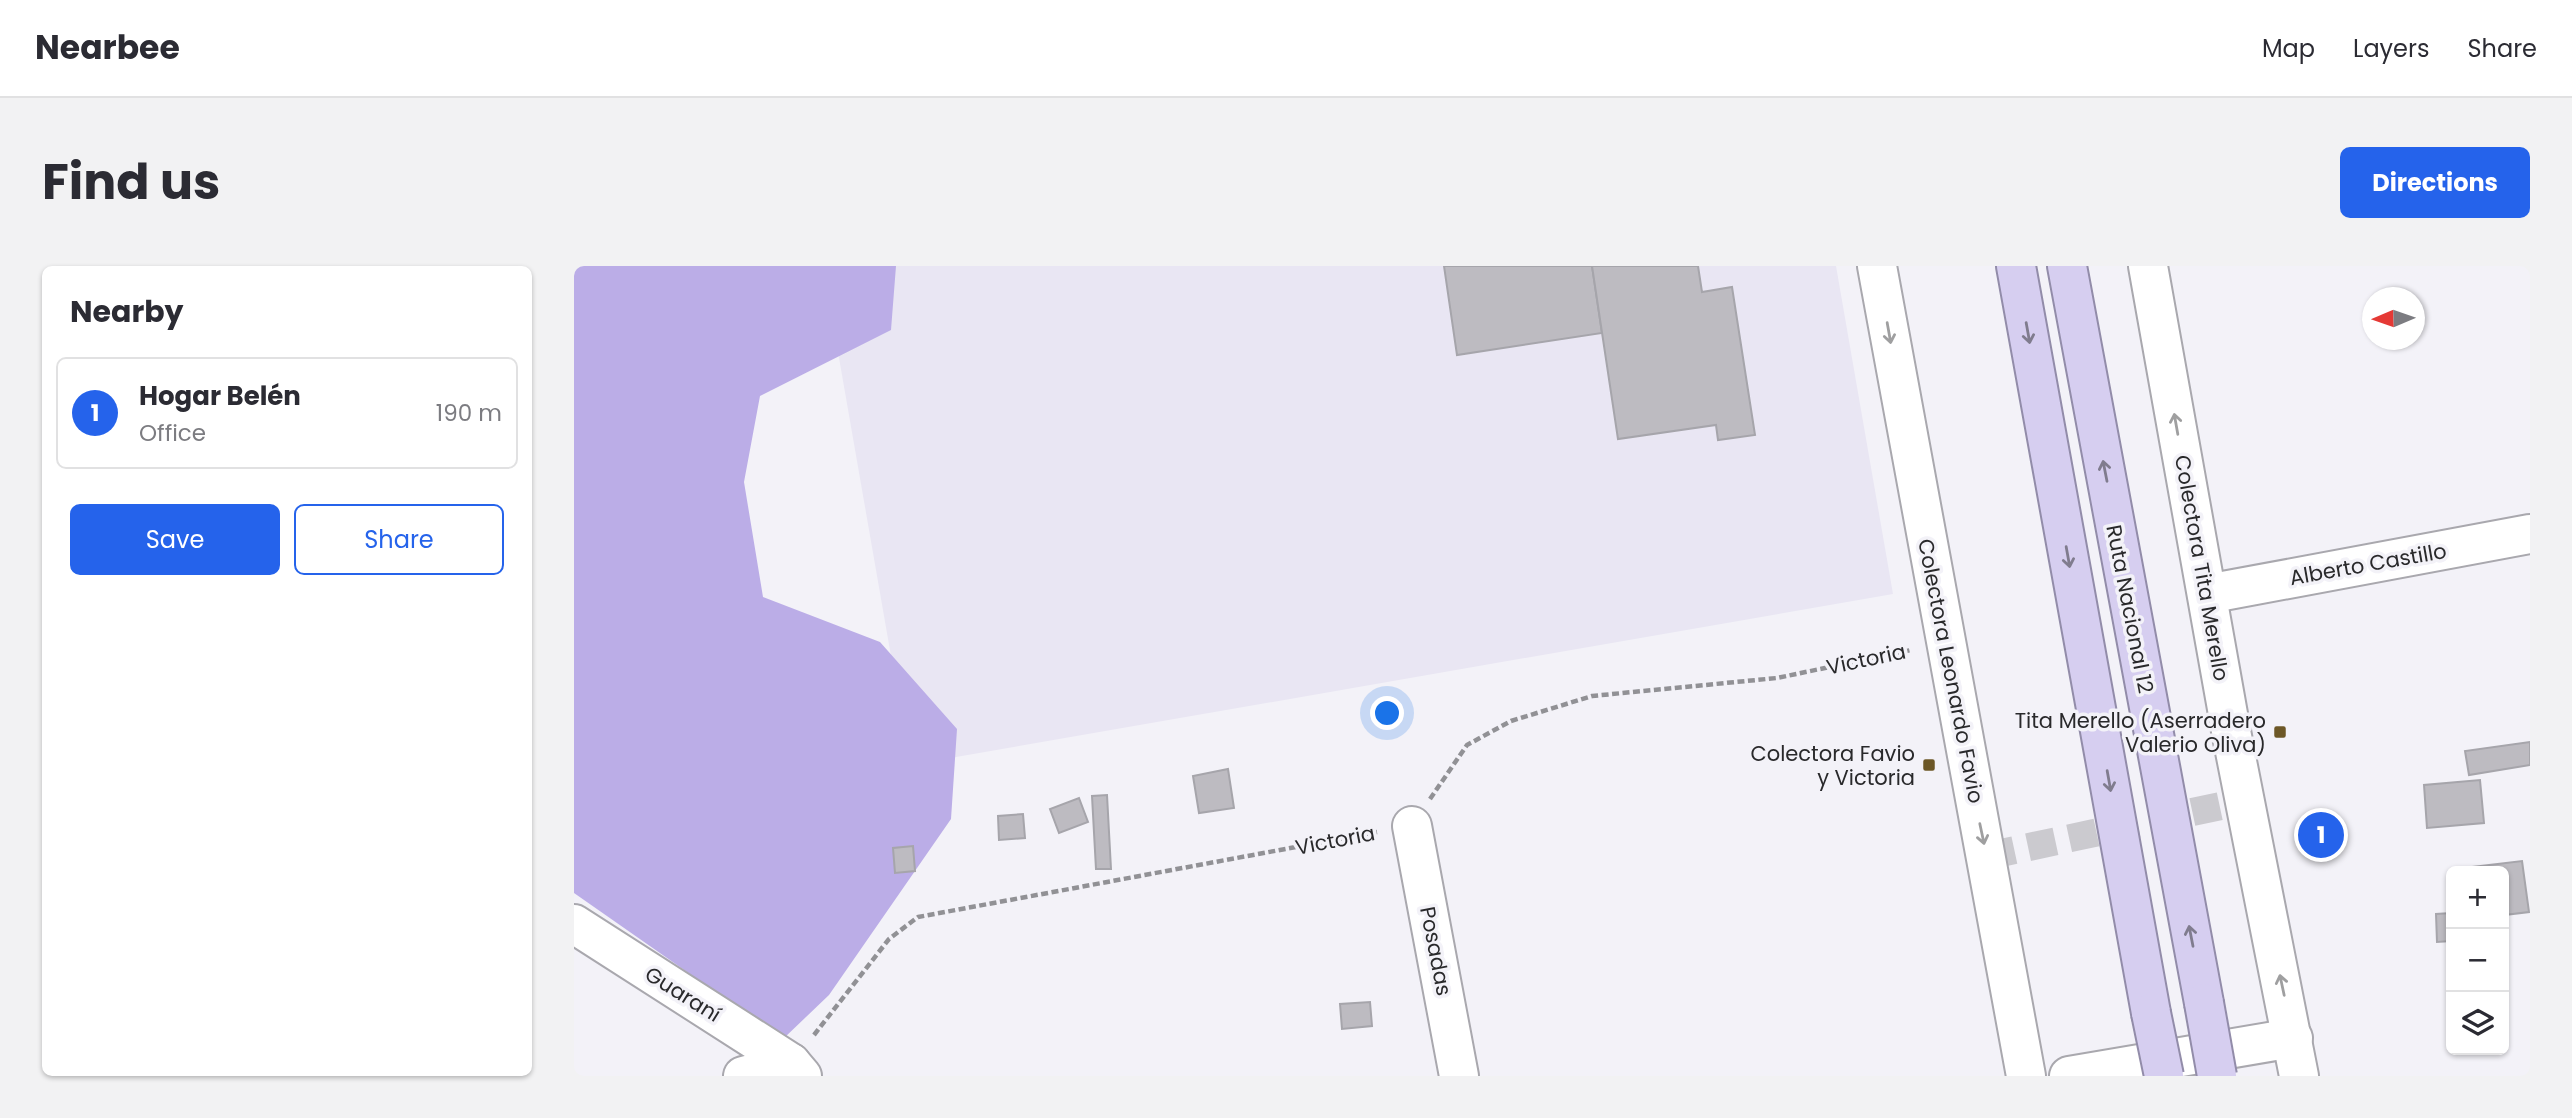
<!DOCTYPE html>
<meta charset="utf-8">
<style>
body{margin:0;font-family:Poppins,sans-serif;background:#f2f2f3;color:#2b2b33}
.controls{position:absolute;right:21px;bottom:21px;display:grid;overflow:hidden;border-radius:10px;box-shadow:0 2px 5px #0004}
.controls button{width:63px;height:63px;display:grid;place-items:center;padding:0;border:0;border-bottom:2px solid #e1e1e2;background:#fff;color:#2b2b33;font:35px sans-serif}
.compass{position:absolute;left:1788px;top:21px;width:63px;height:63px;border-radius:50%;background:#fff;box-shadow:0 2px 5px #0004;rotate:268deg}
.you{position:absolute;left:814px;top:448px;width:24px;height:24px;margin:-18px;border:5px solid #fff;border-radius:50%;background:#1a73e8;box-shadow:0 0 0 10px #1a73e833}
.badge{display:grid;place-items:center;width:46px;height:46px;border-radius:50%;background:#2563eb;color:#fff;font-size:23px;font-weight:700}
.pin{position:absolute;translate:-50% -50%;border:4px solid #fff;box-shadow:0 2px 7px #0006}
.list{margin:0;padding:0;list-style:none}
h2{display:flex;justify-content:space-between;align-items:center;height:91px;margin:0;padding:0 28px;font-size:30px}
h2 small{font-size:23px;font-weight:400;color:#7c7c81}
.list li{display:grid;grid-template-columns:46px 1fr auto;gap:21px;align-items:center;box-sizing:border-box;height:112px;margin:0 14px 14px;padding:0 14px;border:2px solid #e1e1e2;border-radius:10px}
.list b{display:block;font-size:26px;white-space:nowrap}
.list p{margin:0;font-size:23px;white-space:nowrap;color:#7c7c81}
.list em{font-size:23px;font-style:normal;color:#7c7c81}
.actions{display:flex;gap:14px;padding:21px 28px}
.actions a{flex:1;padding:16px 0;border:2px solid #2563eb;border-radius:10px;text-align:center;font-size:24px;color:#2563eb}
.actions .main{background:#2563eb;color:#fff}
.icon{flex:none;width:38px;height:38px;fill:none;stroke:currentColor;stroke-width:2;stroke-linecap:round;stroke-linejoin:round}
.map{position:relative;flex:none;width:1956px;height:810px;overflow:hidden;border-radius:10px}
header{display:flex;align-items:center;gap:42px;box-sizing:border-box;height:98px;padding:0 35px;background:#fff;border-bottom:2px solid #e1e1e2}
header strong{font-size:33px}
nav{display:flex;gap:38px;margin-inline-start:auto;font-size:24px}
.intro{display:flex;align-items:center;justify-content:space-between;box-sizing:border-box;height:168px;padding:0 42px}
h1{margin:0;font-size:49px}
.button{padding:18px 32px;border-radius:10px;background:#2563eb;color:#fff;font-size:24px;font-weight:700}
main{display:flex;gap:42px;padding:0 42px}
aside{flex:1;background:#fff;border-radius:10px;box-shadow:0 2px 5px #0004}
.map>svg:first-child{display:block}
.built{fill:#e9e6f3}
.forest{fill:#bbade7}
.building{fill:#bdbbc1;stroke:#a6a5ab;stroke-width:2}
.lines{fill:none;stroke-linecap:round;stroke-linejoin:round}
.pedestrian-tunnel{stroke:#cbcacf;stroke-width:28;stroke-dasharray:28 14;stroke-linecap:butt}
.minor-casing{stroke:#a9a8ae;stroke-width:42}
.trunk-casing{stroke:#928ca9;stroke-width:42}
.path{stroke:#919195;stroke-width:4.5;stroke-dasharray:7 3.5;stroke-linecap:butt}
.minor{stroke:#fff;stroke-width:38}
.trunk{stroke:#d6cef0;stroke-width:38}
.trunk-bridge-casing{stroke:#928ca9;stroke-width:42;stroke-linecap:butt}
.trunk-bridge{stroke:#d6cef0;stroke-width:38}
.oneway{stroke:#9f9fa0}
.oneway2{stroke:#807c8e}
.poi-dot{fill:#6c5726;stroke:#f3f2f8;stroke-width:2.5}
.labels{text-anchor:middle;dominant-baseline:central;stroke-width:7;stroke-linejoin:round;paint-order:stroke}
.street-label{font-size:21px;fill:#29292b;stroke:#f3f2f8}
.poi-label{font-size:21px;fill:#29292b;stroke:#f3f2f8;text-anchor:end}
</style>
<header>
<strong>Nearbee</strong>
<nav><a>Map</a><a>Layers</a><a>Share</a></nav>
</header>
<div class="intro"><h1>Find us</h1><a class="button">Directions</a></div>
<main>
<aside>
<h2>Nearby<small></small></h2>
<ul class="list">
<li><span class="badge">1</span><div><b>Hogar Belén</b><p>Office</p></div><em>190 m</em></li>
</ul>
<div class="actions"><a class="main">Save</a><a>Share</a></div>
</aside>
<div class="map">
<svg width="1956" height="810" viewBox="0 0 1956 810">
<rect width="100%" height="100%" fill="#f3f2f8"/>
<polygon class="built" points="249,0 1262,0 1319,328 336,499"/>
<polygon class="forest" points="0,0 322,0 317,64 186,130 170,216 189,331 306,376 383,463 377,553 255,729 209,773 0,627"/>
<g class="building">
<polygon points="870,0 1018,0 1028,67 883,89"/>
<polygon points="1018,0 1124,0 1128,26 1158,21 1181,169 1144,174 1142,159 1044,173"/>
<polygon points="1956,476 1956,499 1895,509 1891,485"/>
<polygon points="654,503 660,542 625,547 619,510"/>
<polygon points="1906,514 1910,557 1853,562 1850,519"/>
<polygon points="533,529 537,603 522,603 518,530"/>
<polygon points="505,532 514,556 485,567 476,543"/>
<polygon points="449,548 451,572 425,574 424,550"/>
<polygon points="339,580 341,605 321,607 319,582"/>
<polygon points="1948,595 1955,646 1930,649 1930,605 1899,605 1899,601"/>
<polygon points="1877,647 1877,675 1863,676 1862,648"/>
<polygon points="796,736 798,760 768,763 766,738"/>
</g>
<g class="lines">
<polyline class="pedestrian-tunnel" points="1413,590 1670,535"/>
<defs>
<g id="minor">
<polyline points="1303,0 1452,810"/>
<polyline points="1574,0 1657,465 1725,810"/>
<polyline points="1633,328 1956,268"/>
<polyline points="838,560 885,810"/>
<polyline points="0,658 217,797 228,810"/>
<polyline points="169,810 217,797"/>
<polyline points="1495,810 1719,772"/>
</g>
<g id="trunk">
<polyline points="1442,0 1577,747"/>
<polyline points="1493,0 1630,737"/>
</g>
</defs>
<use href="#minor" class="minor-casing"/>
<use href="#trunk" class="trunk-casing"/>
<g class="path">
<polyline points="856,533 893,479 937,455 1018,430 1203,412 1337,384"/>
<polyline points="240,769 315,673 344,651 803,566"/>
</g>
<use href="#minor" class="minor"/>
<use href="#trunk" class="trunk"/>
<defs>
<g id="trunk-bridge">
<polyline points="1630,737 1643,810"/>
<polyline points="1577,747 1590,810"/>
</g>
</defs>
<use href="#trunk-bridge" class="trunk-bridge-casing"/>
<use href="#trunk-bridge" class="trunk-bridge"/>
</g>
<defs><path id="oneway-shaft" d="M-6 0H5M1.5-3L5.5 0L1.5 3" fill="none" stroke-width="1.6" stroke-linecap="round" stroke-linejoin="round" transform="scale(1.75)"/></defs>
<g class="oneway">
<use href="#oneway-shaft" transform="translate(1315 67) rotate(80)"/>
<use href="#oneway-shaft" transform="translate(1602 158) rotate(-100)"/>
<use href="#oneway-shaft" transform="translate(1408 568) rotate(78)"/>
<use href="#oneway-shaft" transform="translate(1708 719) rotate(-102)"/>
</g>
<g class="oneway2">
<use href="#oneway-shaft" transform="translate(1454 67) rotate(80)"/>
<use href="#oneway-shaft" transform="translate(1531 205) rotate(-101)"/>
<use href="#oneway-shaft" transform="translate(1494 291) rotate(80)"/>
<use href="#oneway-shaft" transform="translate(1535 515) rotate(80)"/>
<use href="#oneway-shaft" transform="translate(1617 670) rotate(-101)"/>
</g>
<g class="poi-dot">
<rect x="1699" y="459" width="14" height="14" rx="3.5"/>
<rect x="1348" y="492" width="14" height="14" rx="3.5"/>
</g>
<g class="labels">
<g class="street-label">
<text transform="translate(1794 298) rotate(-10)">Alberto Castillo</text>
<text transform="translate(1628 302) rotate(80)">Colectora Tita Merello</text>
<text transform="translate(1556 343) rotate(79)">Ruta Nacional 12</text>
<text transform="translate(1292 393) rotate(-12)">Victoria</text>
<text transform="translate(1377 405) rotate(79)">Colectora Leonardo Favio</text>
<text transform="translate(761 574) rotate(-11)">Victoria</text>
<text transform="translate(862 685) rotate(79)">Posadas</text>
<text transform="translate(109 728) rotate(32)">Guaraní</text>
</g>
<g class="poi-label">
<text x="1692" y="454">Tita Merello (Aserradero<tspan x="1692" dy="24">Valerio Oliva)</tspan></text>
<text x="1341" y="487">Colectora Favio<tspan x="1341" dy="24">y Victoria</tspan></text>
</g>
</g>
</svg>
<div class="controls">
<button>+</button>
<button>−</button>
<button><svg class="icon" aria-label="layers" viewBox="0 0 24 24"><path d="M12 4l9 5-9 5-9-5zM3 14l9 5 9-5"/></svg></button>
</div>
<svg class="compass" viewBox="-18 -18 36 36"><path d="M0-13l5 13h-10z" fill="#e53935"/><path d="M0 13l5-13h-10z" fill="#7c7c81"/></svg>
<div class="you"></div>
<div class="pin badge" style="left:1747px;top:569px">1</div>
</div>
</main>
